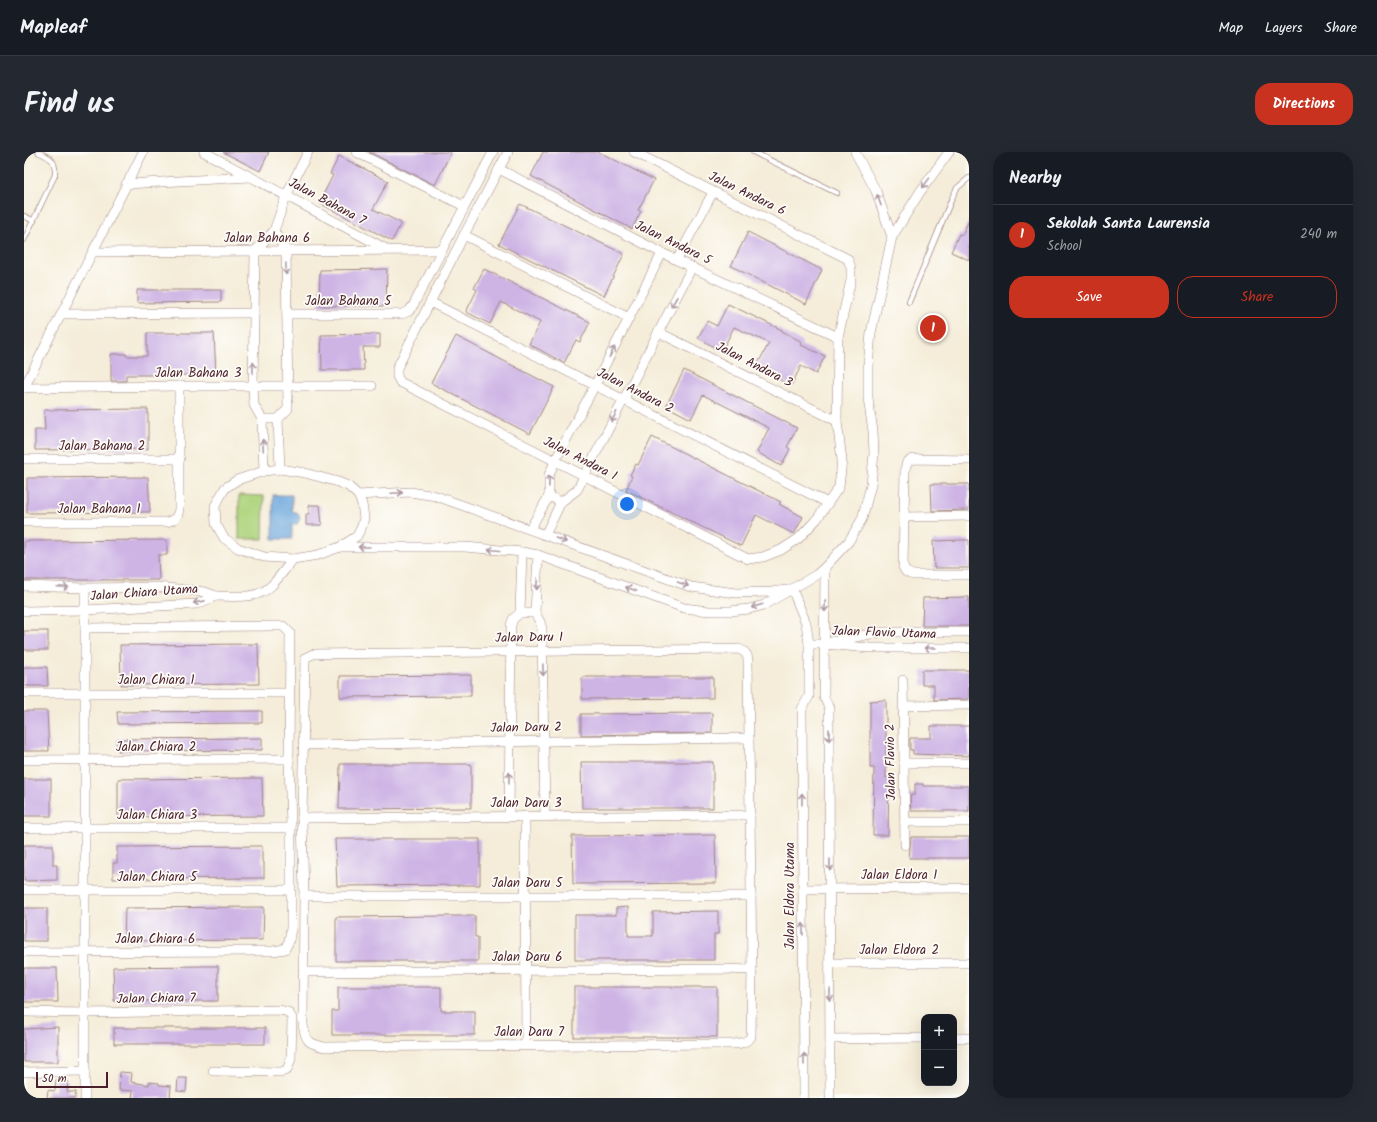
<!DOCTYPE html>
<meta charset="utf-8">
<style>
body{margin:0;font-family:Kalam,sans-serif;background:#242831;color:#f1f3f6}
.controls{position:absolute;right:12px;bottom:12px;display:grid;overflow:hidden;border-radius:8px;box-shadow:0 4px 16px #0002}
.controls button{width:36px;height:36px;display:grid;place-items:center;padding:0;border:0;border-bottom:1px solid #363941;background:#171b24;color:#f1f3f6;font:20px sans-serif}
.scale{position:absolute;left:12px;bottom:10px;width:72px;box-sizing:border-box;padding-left:4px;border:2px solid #4a1f2b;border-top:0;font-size:11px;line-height:14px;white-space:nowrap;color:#4a1f2b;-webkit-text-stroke:3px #fdfcf7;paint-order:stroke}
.you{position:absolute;left:603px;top:352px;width:14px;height:14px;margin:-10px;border:3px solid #fff;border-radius:50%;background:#1a73e8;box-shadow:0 0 0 6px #1a73e833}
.badge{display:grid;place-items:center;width:26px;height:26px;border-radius:50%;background:#c8321e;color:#fff;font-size:13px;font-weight:700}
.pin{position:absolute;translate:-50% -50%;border:2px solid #fff;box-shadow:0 1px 4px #0006}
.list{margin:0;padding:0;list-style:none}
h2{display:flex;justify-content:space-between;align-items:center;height:52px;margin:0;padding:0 16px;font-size:17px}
h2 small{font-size:13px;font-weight:400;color:#9ea1a6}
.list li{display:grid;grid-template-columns:26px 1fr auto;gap:12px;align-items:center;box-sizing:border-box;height:60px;padding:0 16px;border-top:1px solid #363941}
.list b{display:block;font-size:15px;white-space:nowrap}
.list p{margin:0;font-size:13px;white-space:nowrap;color:#9ea1a6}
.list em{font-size:13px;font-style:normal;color:#9ea1a6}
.actions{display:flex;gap:8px;padding:12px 16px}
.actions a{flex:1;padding:9px 0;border:1px solid #c8321e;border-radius:16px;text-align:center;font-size:14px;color:#c8321e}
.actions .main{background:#c8321e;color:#fff}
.map{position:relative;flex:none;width:945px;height:946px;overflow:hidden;border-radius:16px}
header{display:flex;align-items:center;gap:24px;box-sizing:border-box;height:56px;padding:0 20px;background:#171b24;border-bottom:1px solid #363941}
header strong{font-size:19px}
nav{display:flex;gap:22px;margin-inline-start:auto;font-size:14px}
.intro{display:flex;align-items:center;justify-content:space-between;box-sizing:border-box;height:96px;padding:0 24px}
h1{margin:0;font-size:28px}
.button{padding:10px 18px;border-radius:16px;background:#c8321e;color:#fff;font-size:14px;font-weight:700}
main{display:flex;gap:24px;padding:0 24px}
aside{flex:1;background:#171b24;border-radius:16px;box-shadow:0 4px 16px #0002}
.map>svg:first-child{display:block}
.green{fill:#afd57f;stroke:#7c7a55}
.water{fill:#6ca7dd;stroke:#5b6384}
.building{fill:#cdb4e5}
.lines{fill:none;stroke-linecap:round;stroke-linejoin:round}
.service-casing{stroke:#a08682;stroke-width:6}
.minor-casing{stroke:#a08682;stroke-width:10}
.service{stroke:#fff;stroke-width:4.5}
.minor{stroke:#fff;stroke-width:9}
.oneway{stroke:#ae9aa0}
.labels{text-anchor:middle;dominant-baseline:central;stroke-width:3.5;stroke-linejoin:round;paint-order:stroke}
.street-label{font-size:13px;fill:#4a1f2b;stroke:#fdfcf7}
</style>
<header>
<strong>Mapleaf</strong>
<nav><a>Map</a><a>Layers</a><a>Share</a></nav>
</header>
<div class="intro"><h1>Find us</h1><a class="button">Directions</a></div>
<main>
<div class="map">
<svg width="945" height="946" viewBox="0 0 945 946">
<rect width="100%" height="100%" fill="#fdfcf7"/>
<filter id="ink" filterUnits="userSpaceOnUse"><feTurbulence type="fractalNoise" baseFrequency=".025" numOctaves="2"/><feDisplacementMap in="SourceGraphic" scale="8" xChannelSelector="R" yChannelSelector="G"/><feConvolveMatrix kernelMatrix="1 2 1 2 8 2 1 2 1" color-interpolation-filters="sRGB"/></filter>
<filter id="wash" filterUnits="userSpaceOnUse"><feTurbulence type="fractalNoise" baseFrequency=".012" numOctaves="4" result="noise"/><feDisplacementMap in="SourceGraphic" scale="16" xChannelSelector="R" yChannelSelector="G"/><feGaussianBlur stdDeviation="0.9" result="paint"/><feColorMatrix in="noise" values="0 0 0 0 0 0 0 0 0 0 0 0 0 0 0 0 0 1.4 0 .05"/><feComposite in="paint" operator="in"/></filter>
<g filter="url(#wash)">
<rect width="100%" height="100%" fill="#f5edd9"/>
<polygon class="green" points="215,343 240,344 239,387 215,387"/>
<polygon class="water" points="249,343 268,343 268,359 274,361 276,367 273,372 268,373 268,387 249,387"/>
<g id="blocks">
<g class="building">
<polygon points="199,0 245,0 236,19"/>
<polygon points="345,0 427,0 411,33"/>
<polygon points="519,0 575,0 630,28 614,58 617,59 608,77 507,24"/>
<polygon points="315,4 364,29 349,57 377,71 368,89 295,51 309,23 306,22"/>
<polygon points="496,52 600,102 580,144 475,92"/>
<polygon points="945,68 945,108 927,100 935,82 938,83"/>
<polygon points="724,80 798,118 782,152 707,114"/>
<polygon points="363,117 362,154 295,154 296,118"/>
<polygon points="460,117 566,170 556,190 552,188 540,211 505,192 516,170 477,150 466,172 442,160 453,138 450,136"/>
<polygon points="113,138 197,138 197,150 113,151"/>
<polygon points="704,152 758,178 758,179 778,190 777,193 801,204 792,222 777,214 767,234 732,215 745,191 710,175 698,199 674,186 683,169 693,174"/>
<polygon points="123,181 190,181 192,223 102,223 102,229 87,229 87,202 102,202 102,204 123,204"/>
<polygon points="356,182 356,195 339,195 340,218 298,218 297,183"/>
<polygon points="432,184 530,235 506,282 407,231"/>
<polygon points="660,218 773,276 763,295 766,297 757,314 733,300 745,276 679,243 667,267 642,254"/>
<polygon points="124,257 124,297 11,298 11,278 21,278 20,258"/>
<polygon points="628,285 757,350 755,352 779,365 770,382 732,363 717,394 602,338 608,324 606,323 612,312 614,313"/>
<polygon points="124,325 126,360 3,361 3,326"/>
<polygon points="907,332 945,332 945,358 908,359"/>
<polygon points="285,353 296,353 298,373 282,373 282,362 285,362"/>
<polygon points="143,388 143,403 134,403 135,428 0,428 0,389"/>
<polygon points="936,388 945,388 945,416 910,416 909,389"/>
<polygon points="945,445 945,474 898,474 899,446"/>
<rect x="0" y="479" width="24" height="19"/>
<polygon points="234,492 235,532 97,533 96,493"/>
<polygon points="0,515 23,515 24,534 0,534"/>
<polygon points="898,518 945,518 945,547 910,548 910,533 898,533"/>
<polygon points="447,523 447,544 316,545 316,524"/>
<polygon points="558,525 689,525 689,546 558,547"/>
<polygon points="862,548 862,626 865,626 864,683 849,683 850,616 846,616 846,549"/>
<polygon points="0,559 23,559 25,599 0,599"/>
<polygon points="238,559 238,571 94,572 93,560"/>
<polygon points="688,561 688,581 557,583 557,562"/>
<polygon points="907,574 945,574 945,604 889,602 889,598 886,598 886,586 907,586"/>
<polygon points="238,586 238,598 94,599 93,587"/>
<polygon points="557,610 689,610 689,656 558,656"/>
<polygon points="316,612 447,612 447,656 315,657"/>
<polygon points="238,626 239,664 94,665 94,627"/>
<rect x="0" y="627" width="27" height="37"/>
<polygon points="891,632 899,632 899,634 945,634 945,659 887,659 886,643 891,643"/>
<polygon points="691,683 692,731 549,732 548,684"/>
<polygon points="887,685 945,685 945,706 885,706"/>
<polygon points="311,687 456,687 456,733 313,734"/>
<polygon points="0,693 29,693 29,713 33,713 33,728 0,729"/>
<polygon points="238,694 238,710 240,710 240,726 89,727 89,711 93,711 93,695"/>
<polygon points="240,755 239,788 100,789 101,756"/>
<polygon points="604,755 604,784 629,784 629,760 694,759 694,782 690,782 690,808 551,808 551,763 592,763 592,756"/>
<rect x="0" y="756" width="23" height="33"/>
<polygon points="428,764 451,764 451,785 454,785 454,809 312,809 312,765"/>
<polygon points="182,814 194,814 194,849 90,849 89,815"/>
<polygon points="0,816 33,816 34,850 0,850"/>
<polygon points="314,835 417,835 417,859 451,859 451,883 308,883 308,859 314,859"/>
<rect x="550" y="835" width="143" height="50"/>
<polygon points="34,875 34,910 0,910 0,877"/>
<rect x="90" y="876" width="151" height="16"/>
<polygon points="96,920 108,921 107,930 125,933 125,930 135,931 135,933 147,934 146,946 108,946 109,939 95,938"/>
<polygon points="154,926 163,926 162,940 153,939"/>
<polygon points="32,928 44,929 43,940 52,940 51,946 23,946 24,938 31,939"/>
</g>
</g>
</g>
<g filter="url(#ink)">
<use href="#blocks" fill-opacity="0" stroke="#a08682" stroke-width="1"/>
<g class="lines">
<defs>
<g id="service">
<polyline points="729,0 813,41"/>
<polyline points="0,64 10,69"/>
<path d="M0 88 31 23C32 8 27 6 14 0"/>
<polyline points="885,150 928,46 933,36 945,26"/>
</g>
<g id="minor">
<polyline points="180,0 364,98"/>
<polyline points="332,0 440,54"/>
<polyline points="484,0 440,83 373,216 373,224 376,230 724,407 739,405 757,398 774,387 793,367 815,335 818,308 813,269 814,185 827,128 827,116 824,107 610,0"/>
<polyline points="831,0 852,39 868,85"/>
<polyline points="475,17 638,101 814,185"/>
<polyline points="102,32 226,25"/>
<polyline points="250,79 262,44 284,0"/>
<polyline points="440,83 605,166"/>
<polyline points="69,100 418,98"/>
<polyline points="638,101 571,233 532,307 525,323 525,344 537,350 553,338 668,115"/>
<polyline points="653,108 689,40"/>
<polyline points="406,150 804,351"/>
<polyline points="38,162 230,161"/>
<polyline points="263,162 378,162 385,159 390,152 469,0"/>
<polyline points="634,180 813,269"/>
<polyline points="0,236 155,234 348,234"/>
<polyline points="0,236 119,0"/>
<polyline points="238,267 254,267 264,257 262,99 250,79 231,99 229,234 230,253 238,267 240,319"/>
<polyline points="254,267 256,317"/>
<polyline points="0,307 156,307"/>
<polyline points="945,308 889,307 883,310 881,317 879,415 882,420 889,423 945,423"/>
<polyline points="334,343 386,340 412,344 667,435 712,441 747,440 763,438"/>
<polyline points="880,365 945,364"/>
<path d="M0 370H143C151 368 154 365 155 357V234"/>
<polyline points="506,377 525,344"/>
<polyline points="521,383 537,350"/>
<polyline points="316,395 333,384 338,374 340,366 338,352 334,343 324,334 314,330 281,321 256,317 240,319 213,328 201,336 191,354 192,372 200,386 214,396 240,405 269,407 294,403 316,395 441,395 498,400 514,403 660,456 685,459 706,459 725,457 740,453 792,423 801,415 825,389 838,367 847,333 850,302 849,279 844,246 844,214 847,181 868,85 896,40 925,0"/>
<polyline points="801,415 800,545 805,556 806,946"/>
<polyline points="0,434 61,436 134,435 181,440 192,444 173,452 61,458 0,459"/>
<polyline points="61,436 61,946"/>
<polyline points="768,437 782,471 785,492 785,544 778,557 780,946"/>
<path d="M192 444C210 444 233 448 247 434 255 426 262 416 269 407"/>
<polyline points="496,461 498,400"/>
<polyline points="511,461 514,403"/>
<polyline points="807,490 856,480 945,480"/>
<polyline points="785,492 800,492 846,496 945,496"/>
<path d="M715 497C722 500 724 503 724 510L728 818 727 885C720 893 710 892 699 892L300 895C284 891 282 890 279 873L280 744 278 666 281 506 289 502Z"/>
<polyline points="879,528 881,693"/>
<polyline points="0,541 265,541"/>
<polyline points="879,554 945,553"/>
<polyline points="279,593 725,586"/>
<polyline points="0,608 265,607"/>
<polyline points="880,611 945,611"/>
<polyline points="501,664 502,893"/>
<polyline points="485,665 487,473 489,467 496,461 511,461 516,470 518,477 521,664"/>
<polyline points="278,666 726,663"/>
<polyline points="881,670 945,670"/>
<polyline points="0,676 267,676"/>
<polyline points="779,737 945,736"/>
<polyline points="0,738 266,738"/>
<polyline points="280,744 727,744"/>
<polyline points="0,800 249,799 261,797 265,789 267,776 267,676 265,607 266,481 259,474 248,474 61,476"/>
<polyline points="806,811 945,811"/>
<polyline points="279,820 700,817 728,818"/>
<polyline points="0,860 61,861 256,858 264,860 268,866 267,907 263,918 257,920 189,919"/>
<polyline points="930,886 945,886"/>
<polyline points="806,887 900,886"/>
<polyline points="0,920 61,919"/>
</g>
</defs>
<use href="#service" class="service-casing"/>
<use href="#minor" class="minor-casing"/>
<use href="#service" class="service"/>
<use href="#minor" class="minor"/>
</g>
<defs><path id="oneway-shaft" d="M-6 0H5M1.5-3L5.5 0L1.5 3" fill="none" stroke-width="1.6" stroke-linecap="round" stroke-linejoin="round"/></defs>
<g class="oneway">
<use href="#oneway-shaft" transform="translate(902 31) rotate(126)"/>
<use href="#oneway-shaft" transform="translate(855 48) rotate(-110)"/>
<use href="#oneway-shaft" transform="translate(262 117) rotate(89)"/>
<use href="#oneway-shaft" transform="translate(650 150) rotate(119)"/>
<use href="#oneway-shaft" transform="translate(588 200) rotate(-63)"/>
<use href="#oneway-shaft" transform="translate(229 216) rotate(-89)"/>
<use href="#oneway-shaft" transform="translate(590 265) rotate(117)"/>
<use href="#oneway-shaft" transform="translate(239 293) rotate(-93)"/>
<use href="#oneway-shaft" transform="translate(525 329) rotate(-89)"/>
<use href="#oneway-shaft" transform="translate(373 341) rotate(-3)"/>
<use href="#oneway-shaft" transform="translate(537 388) rotate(20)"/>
<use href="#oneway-shaft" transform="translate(340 395) rotate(-180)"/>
<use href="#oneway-shaft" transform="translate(470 398) rotate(-175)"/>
<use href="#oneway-shaft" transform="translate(513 432) rotate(93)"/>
<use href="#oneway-shaft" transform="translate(659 432) rotate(20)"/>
<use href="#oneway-shaft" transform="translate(39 435) rotate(3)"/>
<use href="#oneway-shaft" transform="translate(607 437) rotate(-160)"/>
<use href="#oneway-shaft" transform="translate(175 450) rotate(169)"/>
<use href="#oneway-shaft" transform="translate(733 454) rotate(164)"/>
<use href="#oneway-shaft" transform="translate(801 454) rotate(91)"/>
<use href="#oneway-shaft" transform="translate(906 496) rotate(180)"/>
<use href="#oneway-shaft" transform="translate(519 518) rotate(89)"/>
<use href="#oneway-shaft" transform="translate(805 583) rotate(90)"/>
<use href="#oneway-shaft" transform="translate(485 626) rotate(-89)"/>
<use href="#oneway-shaft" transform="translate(778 647) rotate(-90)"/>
<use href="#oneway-shaft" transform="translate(806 713) rotate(90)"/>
<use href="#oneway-shaft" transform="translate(779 777) rotate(-90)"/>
<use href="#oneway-shaft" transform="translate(806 843) rotate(90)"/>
<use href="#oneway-shaft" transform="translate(780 907) rotate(-90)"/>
</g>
</g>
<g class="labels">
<g class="street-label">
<text transform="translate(723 42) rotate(26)">Jalan Andara 6</text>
<text transform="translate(303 50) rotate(28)">Jalan Bahana 7</text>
<text x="243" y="86">Jalan Bahana 6</text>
<text transform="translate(649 91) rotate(26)">Jalan Andara 5</text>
<text x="324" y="149">Jalan Bahana 5</text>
<text transform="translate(730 213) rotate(27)">Jalan Andara 3</text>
<text x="174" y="221">Jalan Bahana 3</text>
<text transform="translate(611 239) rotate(27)">Jalan Andara 2</text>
<text x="78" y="294">Jalan Bahana 2</text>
<text transform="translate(556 307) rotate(27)">Jalan Andara 1</text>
<text x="75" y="357">Jalan Bahana 1</text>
<text transform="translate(120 441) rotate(-4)">Jalan Chiara Utama</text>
<text transform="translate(860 481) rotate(2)">Jalan Flavio Utama</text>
<text transform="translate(505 486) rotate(-1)">Jalan Daru 1</text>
<text x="132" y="528">Jalan Chiara 1</text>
<text transform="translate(502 576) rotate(-1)">Jalan Daru 2</text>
<text x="132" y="595">Jalan Chiara 2</text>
<text transform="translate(867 610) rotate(-91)">Jalan Flavio 2</text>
<text x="502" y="651">Jalan Daru 3</text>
<text x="133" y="663">Jalan Chiara 3</text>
<text x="875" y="723">Jalan Eldora 1</text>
<text x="133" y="725">Jalan Chiara 5</text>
<text x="503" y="731">Jalan Daru 5</text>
<text transform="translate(766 744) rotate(-90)">Jalan Eldora Utama</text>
<text x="131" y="787">Jalan Chiara 6</text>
<text x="875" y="798">Jalan Eldora 2</text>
<text x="503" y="805">Jalan Daru 6</text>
<text transform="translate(132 847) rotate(-1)">Jalan Chiara 7</text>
<text x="505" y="880">Jalan Daru 7</text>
</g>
</g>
</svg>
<div class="controls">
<button>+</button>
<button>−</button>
</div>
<div class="scale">50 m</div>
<div class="you"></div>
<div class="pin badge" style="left:909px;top:176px">1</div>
</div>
<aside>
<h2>Nearby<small></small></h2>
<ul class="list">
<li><span class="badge">1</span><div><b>Sekolah Santa Laurensia</b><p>School</p></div><em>240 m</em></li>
</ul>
<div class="actions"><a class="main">Save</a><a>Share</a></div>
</aside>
</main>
